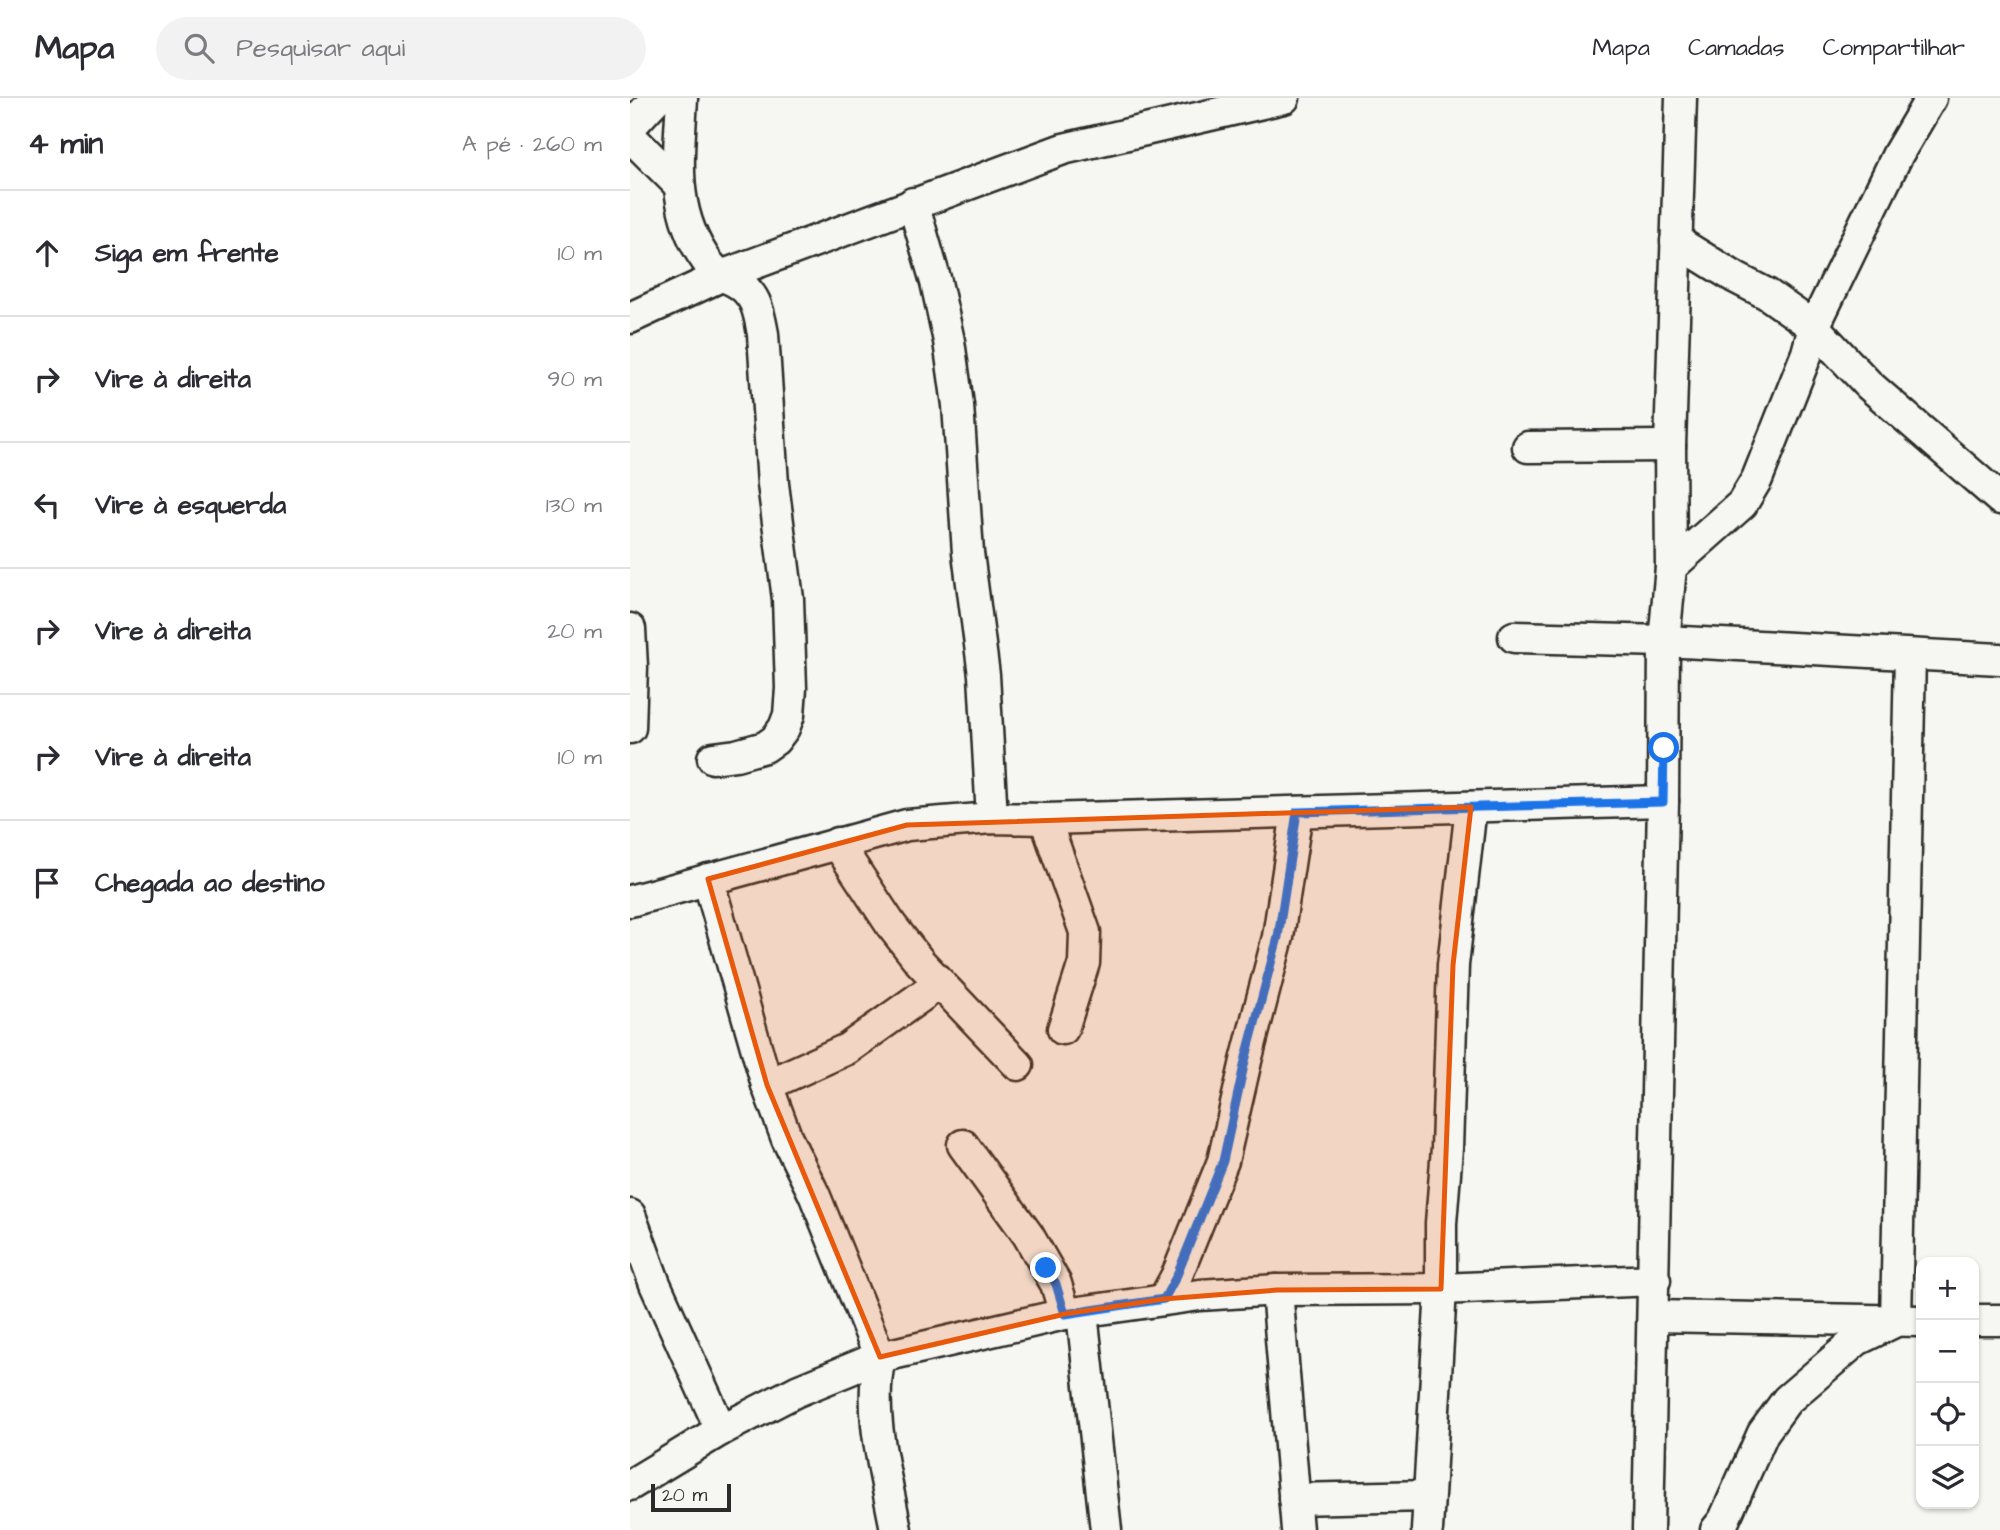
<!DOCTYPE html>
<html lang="pt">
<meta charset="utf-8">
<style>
body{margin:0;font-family:"Architects Daughter",sans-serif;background:#f2f2f3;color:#2b2b33}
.controls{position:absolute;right:21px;bottom:21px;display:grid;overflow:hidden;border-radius:14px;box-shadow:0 2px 5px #0004}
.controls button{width:63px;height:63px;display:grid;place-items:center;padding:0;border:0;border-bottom:2px solid #e1e1e2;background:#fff;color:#2b2b33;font:35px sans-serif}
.scale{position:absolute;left:21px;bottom:18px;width:80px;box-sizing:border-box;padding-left:7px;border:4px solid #2b2b2b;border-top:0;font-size:19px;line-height:24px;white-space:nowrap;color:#2b2b2b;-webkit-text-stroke:5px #f6f6f2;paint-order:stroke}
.stop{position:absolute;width:21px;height:21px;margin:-16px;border:5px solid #1a73e8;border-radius:50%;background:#fff}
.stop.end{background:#1a73e8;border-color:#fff;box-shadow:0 2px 7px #0008}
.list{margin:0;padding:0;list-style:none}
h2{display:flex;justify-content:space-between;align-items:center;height:91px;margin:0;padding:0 28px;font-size:30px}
h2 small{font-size:23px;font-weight:400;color:#7c7c81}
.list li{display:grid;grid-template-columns:46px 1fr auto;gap:21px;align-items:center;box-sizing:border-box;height:126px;padding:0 28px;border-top:2px solid #e1e1e2}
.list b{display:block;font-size:26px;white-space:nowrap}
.list em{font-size:23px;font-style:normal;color:#7c7c81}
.icon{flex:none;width:38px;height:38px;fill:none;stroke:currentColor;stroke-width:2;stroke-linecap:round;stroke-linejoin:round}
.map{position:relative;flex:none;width:1370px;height:1432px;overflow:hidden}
header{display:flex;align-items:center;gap:42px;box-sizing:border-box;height:98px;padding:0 35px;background:#fff;border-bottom:2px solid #e1e1e2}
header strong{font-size:33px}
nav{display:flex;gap:38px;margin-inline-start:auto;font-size:24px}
.search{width:490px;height:63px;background:#f2f2f3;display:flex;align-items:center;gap:18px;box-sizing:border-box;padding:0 24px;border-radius:38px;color:#7c7c81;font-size:26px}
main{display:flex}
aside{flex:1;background:#fff}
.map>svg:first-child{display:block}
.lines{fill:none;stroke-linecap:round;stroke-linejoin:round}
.minor-casing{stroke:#2b2b2b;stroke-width:35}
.minor{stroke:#f6f6f2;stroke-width:30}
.route{stroke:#1a73e8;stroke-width:9}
.marked{fill:#e8590c;fill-opacity:0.2;stroke:#e8590c;stroke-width:5;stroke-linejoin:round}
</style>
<header>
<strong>Mapa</strong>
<div class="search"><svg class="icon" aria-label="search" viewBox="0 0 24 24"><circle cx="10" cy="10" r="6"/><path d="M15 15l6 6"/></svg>Pesquisar aqui</div>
<nav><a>Mapa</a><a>Camadas</a><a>Compartilhar</a></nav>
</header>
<main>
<aside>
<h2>4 min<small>A pé · 260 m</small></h2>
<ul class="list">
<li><svg class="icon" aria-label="ahead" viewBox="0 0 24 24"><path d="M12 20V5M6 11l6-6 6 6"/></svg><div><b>Siga em frente</b></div><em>10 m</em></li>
<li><svg class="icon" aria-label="right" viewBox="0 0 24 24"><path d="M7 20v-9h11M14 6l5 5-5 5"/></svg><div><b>Vire à direita</b></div><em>90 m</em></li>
<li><svg class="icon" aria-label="left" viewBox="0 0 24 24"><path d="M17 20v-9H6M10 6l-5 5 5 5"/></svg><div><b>Vire à esquerda</b></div><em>130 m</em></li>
<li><svg class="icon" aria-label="right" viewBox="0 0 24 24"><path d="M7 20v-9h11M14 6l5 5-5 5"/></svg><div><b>Vire à direita</b></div><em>20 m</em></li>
<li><svg class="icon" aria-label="right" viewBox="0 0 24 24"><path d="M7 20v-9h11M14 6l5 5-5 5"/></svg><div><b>Vire à direita</b></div><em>10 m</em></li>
<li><svg class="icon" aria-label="arrive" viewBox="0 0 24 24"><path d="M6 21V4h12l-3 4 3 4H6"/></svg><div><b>Chegada ao destino</b></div></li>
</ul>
</aside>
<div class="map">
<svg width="1370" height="1432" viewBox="0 0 1370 1432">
<rect width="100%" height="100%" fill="#f6f6f2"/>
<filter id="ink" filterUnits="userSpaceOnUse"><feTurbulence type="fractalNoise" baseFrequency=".0143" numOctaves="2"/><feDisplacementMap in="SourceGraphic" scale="14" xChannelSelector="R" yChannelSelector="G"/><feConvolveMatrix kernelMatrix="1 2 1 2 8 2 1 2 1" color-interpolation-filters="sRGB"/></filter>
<g filter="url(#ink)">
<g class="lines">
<defs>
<g id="minor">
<path d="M52 0C49 60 40 113 78 165 86 175 93 178 104 183 126 194 129 214 133 236L143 386 158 501 161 590 159 617 154 630 145 642 135 649 106 657 83 660"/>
<polyline points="0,29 27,0"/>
<polyline points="0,38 48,86"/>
<polyline points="283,105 306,184 319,243 328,307 338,455 354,577 362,720"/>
<polyline points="1046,143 1106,180 1137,196 1184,229 1239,287 1370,401"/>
<polyline points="0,220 91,178 433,51 654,0"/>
<polyline points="898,349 1040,348"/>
<polyline points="1041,469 1112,406 1127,381 1177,255 1184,229 1268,56 1301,0"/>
<polyline points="0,531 2,569 0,630"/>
<polyline points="884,539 1034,543 1370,561"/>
<polyline points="415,721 455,834 454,865 433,931"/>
<polyline points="207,745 261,827 290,864 388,967"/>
<path d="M78 781 137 987 157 1041 184 1096 250 1259C237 1315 256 1376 266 1432"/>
<polyline points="0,803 277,727 362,720 415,721 1033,703"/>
<polyline points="137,987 217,951 310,885"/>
<polyline points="333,1047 398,1137 426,1186 435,1216"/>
<polyline points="0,1117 25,1186 91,1332"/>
<polyline points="647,1192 667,1432"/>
<polyline points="534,1201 547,1177 593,1063 616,963 648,839 667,714"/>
<polyline points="452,1215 476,1432"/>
<polyline points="1023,1218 1291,1223"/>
<polyline points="1344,1222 1370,1222"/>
<polyline points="0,1387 91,1332 167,1293 250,1259 435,1216 570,1197 647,1192 811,1191 1025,1182"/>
<polyline points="664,1401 798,1398"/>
<polyline points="797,1432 811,1191 811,1125 817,1050 823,867 841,709"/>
<polyline points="1018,1432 1033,703 1034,543 1041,469 1040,348 1051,0"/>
<polyline points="1086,1432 1094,1422 1133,1335 1157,1302 1227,1242 1266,1223 1280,557"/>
</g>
</defs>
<use href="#minor" class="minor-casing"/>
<use href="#minor" class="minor"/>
</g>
</g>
<g class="lines" filter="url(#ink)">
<polyline class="route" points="416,1170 426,1186 435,1216 534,1201 547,1177 593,1063 615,963 648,839 667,714 1033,704 1034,650"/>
</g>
<path class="marked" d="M841 709 823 867 811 1191 647 1192 534 1201 435 1216 250 1259 137 987 78 781 277 727Z"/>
</svg>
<div class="controls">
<button>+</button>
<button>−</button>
<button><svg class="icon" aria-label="locate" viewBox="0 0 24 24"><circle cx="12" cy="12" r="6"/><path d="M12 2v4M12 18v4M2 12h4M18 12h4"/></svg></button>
<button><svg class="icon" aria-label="layers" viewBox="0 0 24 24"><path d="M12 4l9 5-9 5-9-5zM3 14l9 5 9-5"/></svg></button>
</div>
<div class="scale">20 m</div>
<div class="stop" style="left:1034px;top:650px"></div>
<div class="stop end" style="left:416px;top:1170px"></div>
</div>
</main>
